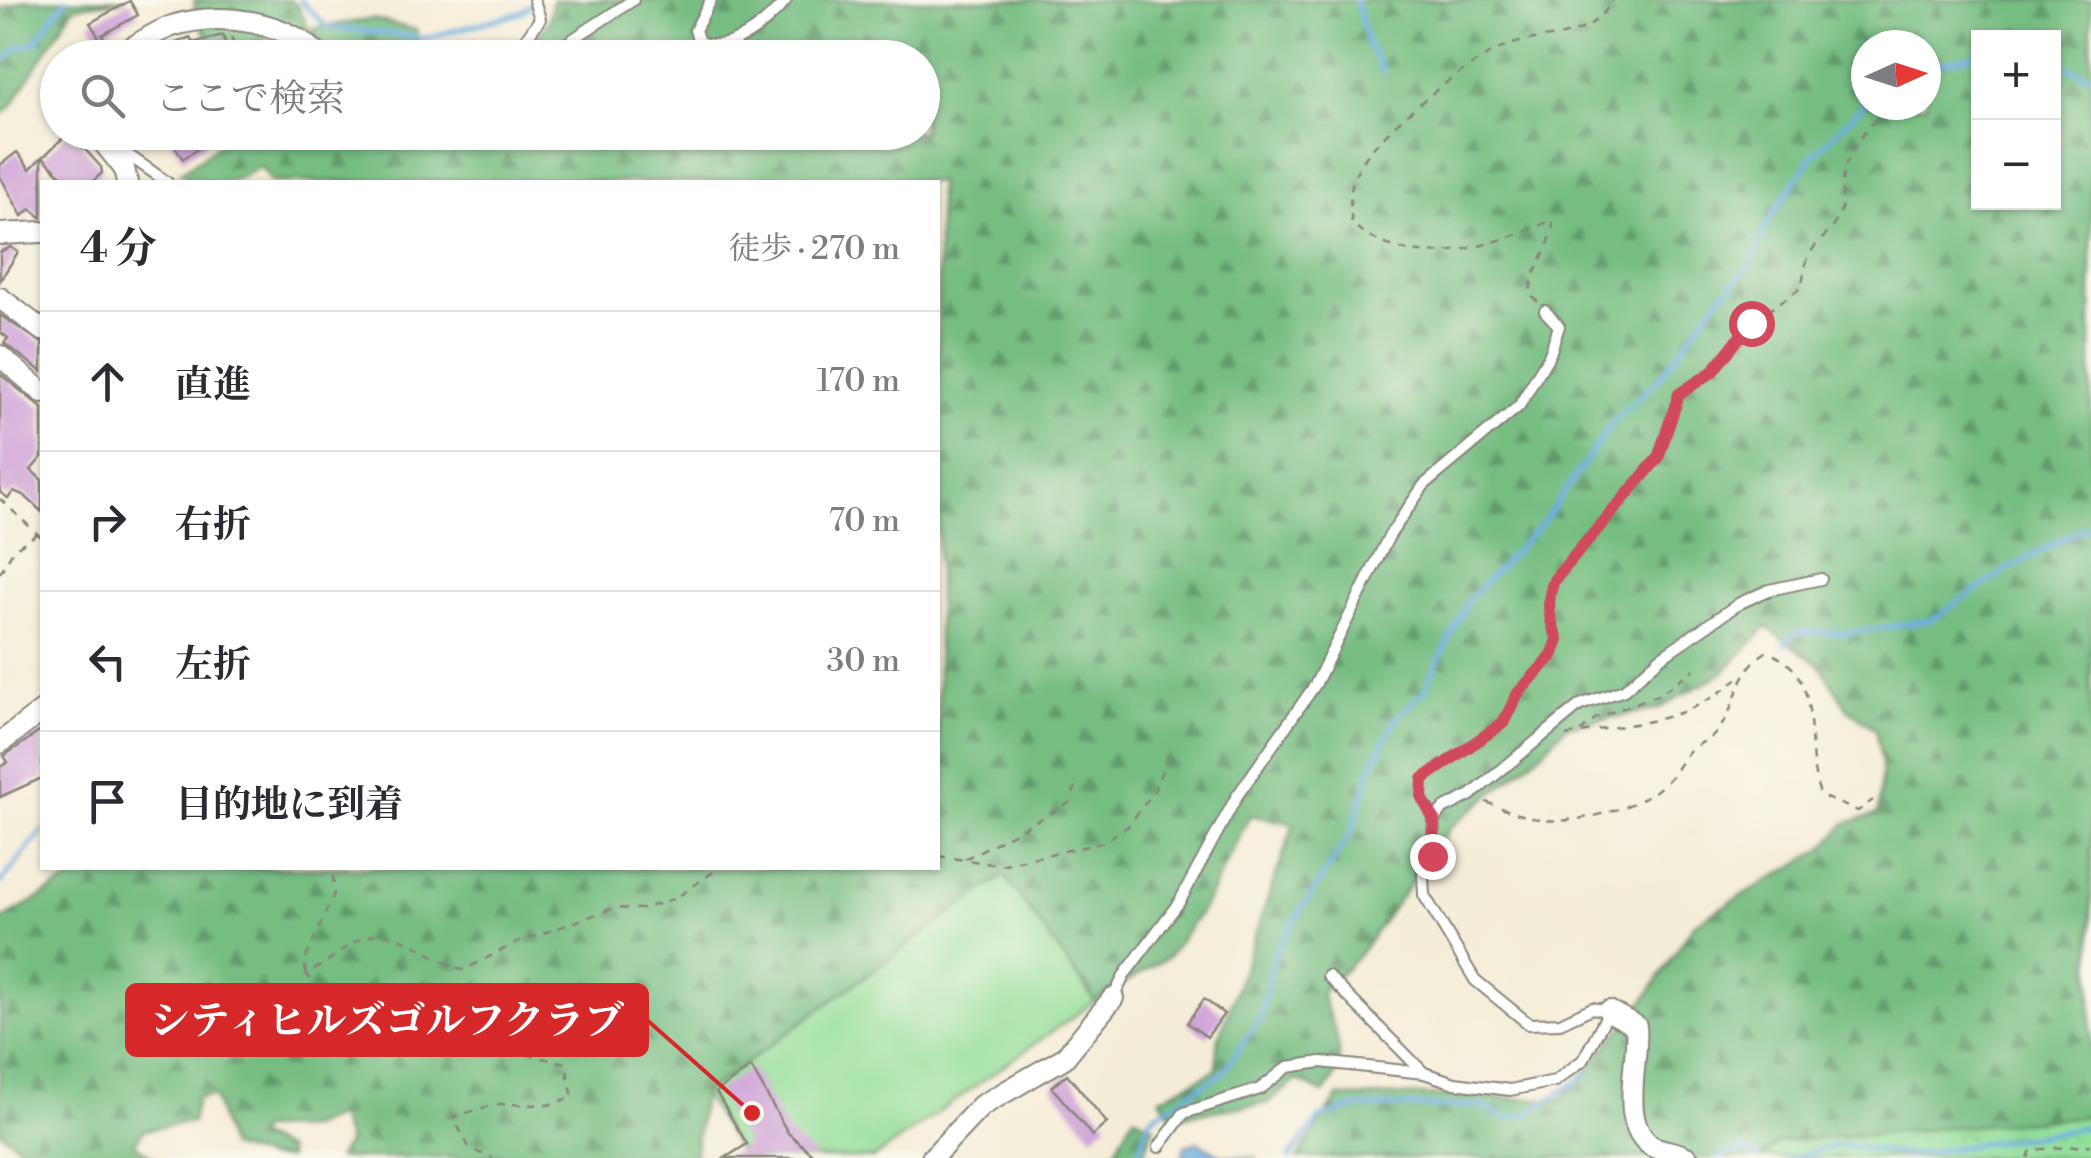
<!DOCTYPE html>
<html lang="ja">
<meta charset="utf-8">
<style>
body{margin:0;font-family:"Libre Bodoni","Noto Serif JP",serif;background:#f2f2f3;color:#2b2b33}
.controls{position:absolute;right:30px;top:30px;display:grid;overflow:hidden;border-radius:0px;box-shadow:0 2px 8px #0004}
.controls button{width:90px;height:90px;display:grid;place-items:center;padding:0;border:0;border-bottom:2px solid #e1e1e2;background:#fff;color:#2b2b33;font:50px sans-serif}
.compass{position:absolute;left:1851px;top:30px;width:90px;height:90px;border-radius:50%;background:#fff;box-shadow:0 2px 8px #0004;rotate:87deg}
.stop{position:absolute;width:30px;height:30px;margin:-22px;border:8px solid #d1495b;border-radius:50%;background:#fff}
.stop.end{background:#d1495b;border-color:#fff;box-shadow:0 2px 10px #0008}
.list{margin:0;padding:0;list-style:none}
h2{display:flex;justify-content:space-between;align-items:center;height:130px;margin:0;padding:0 40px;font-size:42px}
h2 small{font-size:32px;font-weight:400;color:#7c7c81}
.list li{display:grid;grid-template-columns:65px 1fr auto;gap:30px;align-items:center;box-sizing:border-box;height:140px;padding:0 40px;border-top:2px solid #e1e1e2}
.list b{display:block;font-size:38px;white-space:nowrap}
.list em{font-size:32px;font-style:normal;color:#7c7c81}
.icon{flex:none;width:55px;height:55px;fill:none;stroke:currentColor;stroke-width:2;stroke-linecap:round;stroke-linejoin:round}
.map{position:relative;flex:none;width:2091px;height:1158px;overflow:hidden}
.search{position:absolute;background:#fff;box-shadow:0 2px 8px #0004;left:40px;top:40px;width:900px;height:110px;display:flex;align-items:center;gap:25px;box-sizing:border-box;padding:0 35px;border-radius:55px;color:#7c7c81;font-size:38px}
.panel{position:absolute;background:#fff;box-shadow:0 2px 8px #0004;left:40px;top:180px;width:900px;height:690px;border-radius:0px}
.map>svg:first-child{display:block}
.grass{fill:#93de9a;stroke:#587d5b;stroke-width:2.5}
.forest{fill:url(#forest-firs);stroke:#496c4f;stroke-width:2.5;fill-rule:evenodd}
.park{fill:url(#park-crowns);stroke:#587d5b;stroke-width:2.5}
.water{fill:url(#water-waves);stroke:#45667f;stroke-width:2.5}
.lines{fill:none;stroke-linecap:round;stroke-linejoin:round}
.stream{stroke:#6eafe2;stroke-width:5}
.building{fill:#cd9fd7}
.service-casing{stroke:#88847a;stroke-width:14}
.minor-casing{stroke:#88847a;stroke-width:24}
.path{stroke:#88847a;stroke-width:2.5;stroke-dasharray:8 8;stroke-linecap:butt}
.service{stroke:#fff;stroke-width:10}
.minor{stroke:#fff;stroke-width:20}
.route{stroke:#d1495b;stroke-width:12}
.leader{fill:none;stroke:#d62828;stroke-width:4}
.callout-dot{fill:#d62828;stroke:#fbf7ec;stroke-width:4}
.callout{fill:#d62828;stroke:#d62828;stroke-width:4}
.callout-label{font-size:40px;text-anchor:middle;font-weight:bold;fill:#fff}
</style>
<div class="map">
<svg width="2091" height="1158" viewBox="0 0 2091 1158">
<defs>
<pattern id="forest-firs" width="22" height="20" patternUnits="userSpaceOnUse" patternTransform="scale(2.5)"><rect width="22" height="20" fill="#76bd82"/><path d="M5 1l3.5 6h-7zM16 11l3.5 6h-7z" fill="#60996a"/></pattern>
<pattern id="park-crowns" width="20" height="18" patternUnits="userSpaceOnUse" patternTransform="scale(2.5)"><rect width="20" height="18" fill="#93de9a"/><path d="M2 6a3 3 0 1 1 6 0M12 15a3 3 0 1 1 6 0" fill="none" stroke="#7ebe84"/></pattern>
<pattern id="water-waves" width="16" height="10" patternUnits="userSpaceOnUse" patternTransform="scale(2.5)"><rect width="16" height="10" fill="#6eafe2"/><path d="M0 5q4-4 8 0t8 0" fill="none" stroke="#5a8eb6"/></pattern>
</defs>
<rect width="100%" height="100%" fill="#fbf7ec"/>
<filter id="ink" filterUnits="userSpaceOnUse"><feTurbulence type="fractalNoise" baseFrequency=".01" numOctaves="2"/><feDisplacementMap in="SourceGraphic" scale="20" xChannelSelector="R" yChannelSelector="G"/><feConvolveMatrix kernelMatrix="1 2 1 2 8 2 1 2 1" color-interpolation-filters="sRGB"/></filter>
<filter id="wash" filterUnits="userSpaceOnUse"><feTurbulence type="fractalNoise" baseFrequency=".0048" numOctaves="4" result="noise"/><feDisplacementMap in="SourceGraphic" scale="40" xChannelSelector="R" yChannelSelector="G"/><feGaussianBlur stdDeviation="2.25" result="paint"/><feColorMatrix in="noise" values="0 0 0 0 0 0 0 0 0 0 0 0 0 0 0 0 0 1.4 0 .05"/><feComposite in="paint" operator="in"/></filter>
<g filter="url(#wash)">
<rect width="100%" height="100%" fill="#f4edd7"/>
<polygon class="grass" points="1005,875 1095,1001 874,1158 743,1158 703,1094"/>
<g class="forest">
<polygon points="25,0 124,0 74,7 10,108 0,116 0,9"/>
<polygon points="195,0 290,0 298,6 308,29 373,19 416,30 420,57 218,57 194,13"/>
<path d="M553 0H2091V1116L1779 1142 1762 1158H1297L1338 1097 1424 1095 1561 1100 1640 1007 1695 923 1823 849 1846 823 1878 814 1882 764 1875 729 1848 709 1819 664 1766 627 1724 672 1658 709 1566 726 1541 753 1451 827 1358 956 1321 994C1335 1032 1352 1059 1324 1093L1297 1080 1267 1103 1173 1117 1160 1098 1216 1070 1217 1044 1294 824 1250 815 1203 908 1168 957 1095 1001 1004 875 703 1094 694 1158H506L503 1154 483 1158H337L348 1142 338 1116 310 1128 261 1129 256 1136 286 1150 288 1158H268L229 1147 214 1096 197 1098 192 1122 144 1130 134 1144 154 1158H33L0 1131V921L90 868H938V182H272L260 166C235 184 208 191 180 173L235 133 922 132V58L519 57 548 23ZM1978 38H2054V202H1978ZM1866 45H1926V105H1866Z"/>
<polygon points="1134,1116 1154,1126 1143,1158 1111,1158"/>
</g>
<polygon class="park" points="2091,1116 2091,1158 1762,1158 1779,1142"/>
<polygon class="water" points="1198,1142 1222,1156 1258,1158 1182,1158 1185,1146"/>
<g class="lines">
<g class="stream">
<polyline points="300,0 327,27 426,38 520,13 532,4"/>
<polyline points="1356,0 1367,42 1383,72"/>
<polyline points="2054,63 2091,76"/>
<polyline points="0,64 20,46 35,43 65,0"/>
<polyline points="1926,66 1978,54"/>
<polyline points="1784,644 1796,632 1851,633 1931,620 2008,569 2091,524"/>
<polyline points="0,884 42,831"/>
<polyline points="1136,1158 1150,1118 1222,1073 1260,1018 1275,951 1353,830 1370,771 1394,721 1423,692 1469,599 1544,521 1615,419 1657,381 1713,305 1751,264 1768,222 1814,154 1866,102"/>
<polyline points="1289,1158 1320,1118 1356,1107 1484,1106 1505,1118 1527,1115 1588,1074"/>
<polyline points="1718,1158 1740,1150 1759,1158"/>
<polyline points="1790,1158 1841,1144 1909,1155 2091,1127"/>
</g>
</g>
<g id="blocks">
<g class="building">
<polygon points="130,1 138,15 102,35 109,46 103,56 73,58 99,37 90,23"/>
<polygon points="223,35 229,58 172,58 167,47 190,37 193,43"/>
<polygon points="177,132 221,132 183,159 169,138"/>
<polygon points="68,133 74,139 83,139 82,146 101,167 102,173 92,182 68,182 43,157"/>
<polygon points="17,152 30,169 42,157 42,218 31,209 22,216 0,176 0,165"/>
<polygon points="11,247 18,252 0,281 0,252"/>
<polygon points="0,315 42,343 42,372 4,343 8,338 0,332"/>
<polygon points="0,374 42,408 42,457 31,470 42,480 42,512 25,496 14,491 8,498 0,492"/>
<polygon points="42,730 42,778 0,797 0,767 8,762 4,756"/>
<polygon points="1204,999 1224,1014 1207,1037 1187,1023"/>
<polygon points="751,1067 788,1133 817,1158 725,1158 747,1144 716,1092"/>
<polygon points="1067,1074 1107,1123 1092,1136 1052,1087"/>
</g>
</g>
</g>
<g filter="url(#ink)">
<use href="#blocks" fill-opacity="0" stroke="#88847a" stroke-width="2.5"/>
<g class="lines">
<defs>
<g id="service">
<path d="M711 0 695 30 699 42C731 55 767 23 786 0"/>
<polyline points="512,58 540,19 534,0"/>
<polyline points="532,58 567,43 633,0"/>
<polyline points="115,146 167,182"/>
<polyline points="1328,976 1423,1072"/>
<polyline points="1113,998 1125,974 1180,901 1237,796 1315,685 1389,536 1424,485 1519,406 1550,354 1559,326 1545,311"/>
<polyline points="1159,1147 1184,1113 1260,1089 1288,1067 1321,1062 1424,1073 1455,1083 1510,1090 1555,1081 1583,1060 1609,1011 1592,1008 1560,1023 1529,1024 1475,980 1424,895 1423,873 1432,856 1434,819 1443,809 1471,795 1580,705 1624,690 1661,657 1740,603 1769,590 1821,579"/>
</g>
<g id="minor">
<path d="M116 58C134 47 152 33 172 26 218 11 288 20 321 58"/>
<polyline points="95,132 124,168 127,182"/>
<polyline points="0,234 42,232"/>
<polyline points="0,298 42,330"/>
<polyline points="0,356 42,392"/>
<polyline points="0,743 42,711"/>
<path d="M1609 1011 1636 1026C1640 1059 1617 1124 1652 1146 1663 1152 1677 1151 1688 1158"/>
<polyline points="932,1158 981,1106 1064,1058 1113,998"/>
</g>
</defs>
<use href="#service" class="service-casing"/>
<use href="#minor" class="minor-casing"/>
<g class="path">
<polyline points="231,37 240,58"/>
<polyline points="677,58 690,48"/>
<polyline points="1926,94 1932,93"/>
<path d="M1538 302 1530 294C1531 267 1554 246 1553 220 1486 247 1414 275 1352 224 1350 208 1349 194 1354 178 1367 139 1465 63 1504 47 1544 30 1583 48 1613 0"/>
<polyline points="0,499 42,538"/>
<polyline points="0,573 14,549 42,531"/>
<polyline points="1580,732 1596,718 1660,694 1694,669"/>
<path d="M1566 736C1639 720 1684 727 1743 674"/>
<path d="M1486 802C1504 809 1526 818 1545 820 1579 824 1643 807 1667 781 1676 772 1681 760 1690 750 1697 743 1708 742 1715 734 1739 708 1734 672 1766 652 1829 672 1800 746 1821 796L1858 811 1873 800"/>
<path d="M1427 807 1422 798 1423 779 1503 723 1518 693 1552 656 1558 639C1548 617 1546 603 1554 580L1659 458 1679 393 1712 372 1751 323 1802 287C1807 235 1825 248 1840 213 1844 203 1841 193 1842 182 1846 149 1868 127 1891 105"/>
<polyline points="938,856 1000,865 1101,843 1127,827 1153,793 1171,749"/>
<polyline points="965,859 1069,803 1078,782"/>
<path d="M333 876 334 894 304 962 306 973C330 965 344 943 368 936 401 926 433 962 464 970L516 943 614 908 642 909 676 898 719 868"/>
<path d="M306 973C331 1016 374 1008 413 1030L565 1063 573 1097 548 1105 496 1104 453 1117 470 1149 493 1158"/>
<polyline points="2028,1158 2031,1150 2091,1145"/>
</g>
<use href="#service" class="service"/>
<use href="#minor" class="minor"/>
</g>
</g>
<g class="lines" filter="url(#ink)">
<path class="route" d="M1432 856 1434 819 1422 798 1423 779 1503 723 1518 693 1552 656 1558 639C1548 617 1546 603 1554 580L1658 458 1679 394 1712 372 1751 323"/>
</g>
<path class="leader" d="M752 1113L647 1020"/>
<circle class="callout-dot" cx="752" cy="1113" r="10"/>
<rect class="callout" x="127" y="985" width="520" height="70" rx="10"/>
<g class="callout-label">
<text x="387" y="1034">シティヒルズゴルフクラブ</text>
</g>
</svg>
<div class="controls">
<button>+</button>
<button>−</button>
</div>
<svg class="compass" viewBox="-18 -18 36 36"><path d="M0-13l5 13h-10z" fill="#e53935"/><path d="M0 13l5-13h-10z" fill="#7c7c81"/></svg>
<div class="stop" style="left:1751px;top:323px"></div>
<div class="stop end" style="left:1432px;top:856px"></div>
<div class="search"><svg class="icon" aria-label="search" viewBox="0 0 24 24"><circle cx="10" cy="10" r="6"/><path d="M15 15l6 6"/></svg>ここで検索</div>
<section class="panel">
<h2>4 分<small>徒歩 · 270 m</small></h2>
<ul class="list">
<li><svg class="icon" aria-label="ahead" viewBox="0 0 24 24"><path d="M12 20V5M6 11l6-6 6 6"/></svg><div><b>直進</b></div><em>170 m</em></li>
<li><svg class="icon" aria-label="right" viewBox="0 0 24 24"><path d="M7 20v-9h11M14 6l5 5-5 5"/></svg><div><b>右折</b></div><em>70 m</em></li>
<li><svg class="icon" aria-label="left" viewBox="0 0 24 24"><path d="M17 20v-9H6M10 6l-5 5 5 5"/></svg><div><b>左折</b></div><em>30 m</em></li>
<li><svg class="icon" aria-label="arrive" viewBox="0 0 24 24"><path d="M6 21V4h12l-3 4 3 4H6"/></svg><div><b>目的地に到着</b></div></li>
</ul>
</section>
</div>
